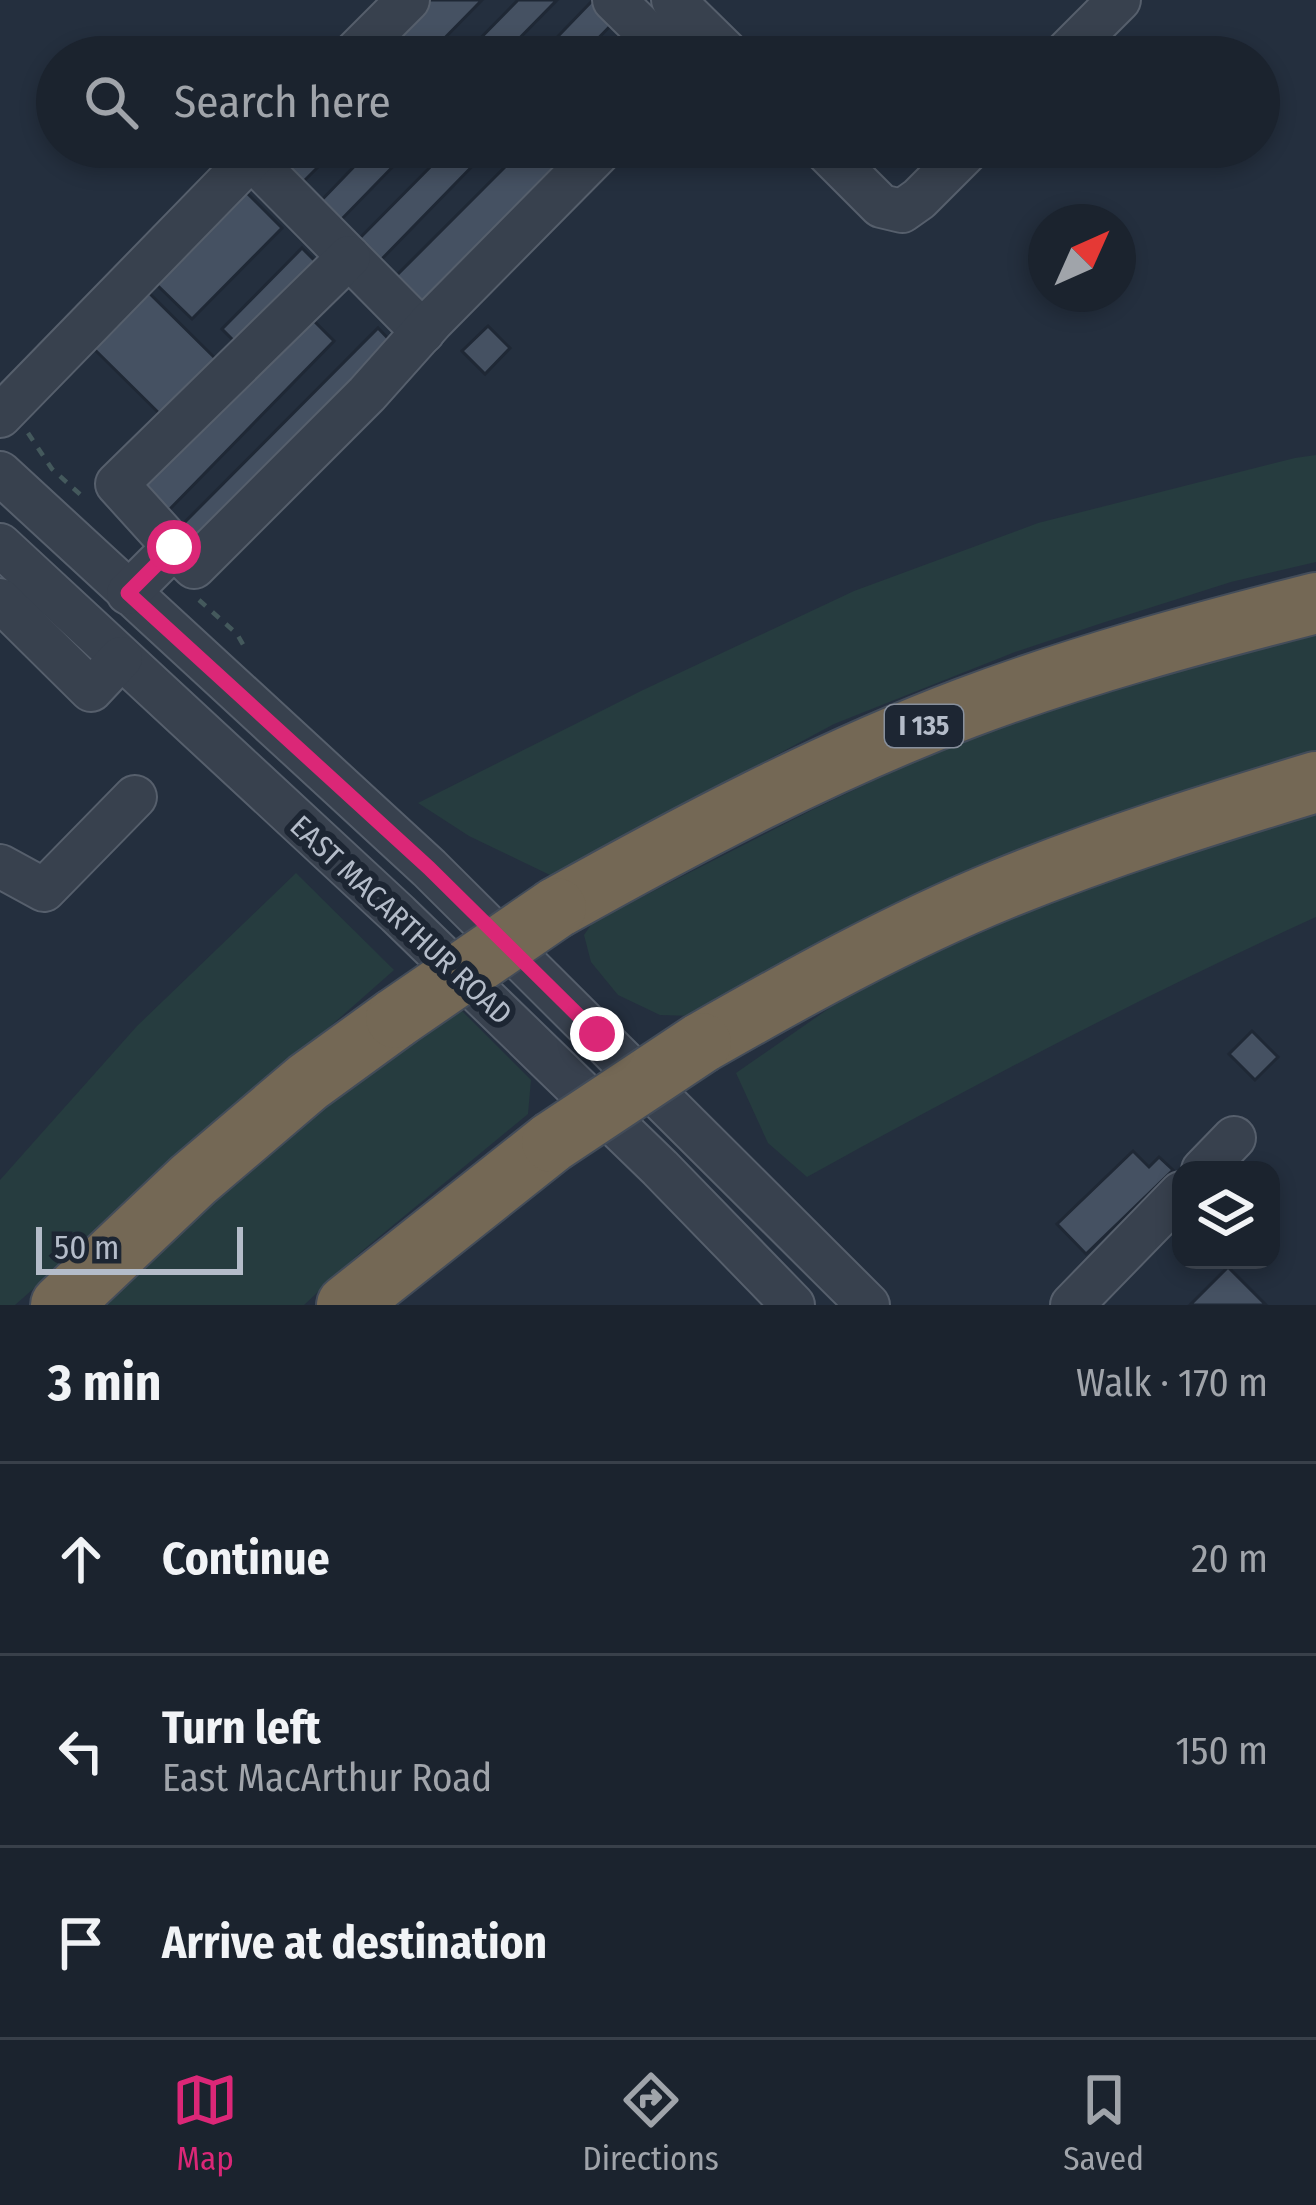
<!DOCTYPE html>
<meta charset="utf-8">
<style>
body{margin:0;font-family:"Fira Sans Condensed",sans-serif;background:#242b36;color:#f1f3f6}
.controls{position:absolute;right:36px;bottom:36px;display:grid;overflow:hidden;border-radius:24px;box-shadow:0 6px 18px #0003}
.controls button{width:108px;height:108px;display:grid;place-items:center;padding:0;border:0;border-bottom:3px solid #39404a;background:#1b232e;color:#f1f3f6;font:60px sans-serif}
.compass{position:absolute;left:1028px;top:204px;width:108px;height:108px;border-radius:50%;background:#1b232e;box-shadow:0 6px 18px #0003;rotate:45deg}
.scale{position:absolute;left:36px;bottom:30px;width:207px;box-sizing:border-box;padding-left:12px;border:6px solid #b4bcc9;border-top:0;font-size:33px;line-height:42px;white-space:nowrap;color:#b4bcc9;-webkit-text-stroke:9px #1d2633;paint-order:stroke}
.stop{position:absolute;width:36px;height:36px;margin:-27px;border:9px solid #db2777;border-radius:50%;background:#fff}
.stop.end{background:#db2777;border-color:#fff;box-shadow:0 3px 12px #0008}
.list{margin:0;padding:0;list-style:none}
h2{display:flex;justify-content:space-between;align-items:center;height:156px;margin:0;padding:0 48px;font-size:51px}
h2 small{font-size:39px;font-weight:400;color:#a0a4aa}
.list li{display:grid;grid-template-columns:78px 1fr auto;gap:36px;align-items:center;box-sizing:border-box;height:192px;padding:0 48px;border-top:3px solid #39404a}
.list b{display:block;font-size:45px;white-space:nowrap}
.list p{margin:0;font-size:39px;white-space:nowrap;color:#a0a4aa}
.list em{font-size:39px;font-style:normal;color:#a0a4aa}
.icon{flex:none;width:66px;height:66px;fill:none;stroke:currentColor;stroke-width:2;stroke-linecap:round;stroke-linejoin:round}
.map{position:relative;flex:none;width:1316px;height:1305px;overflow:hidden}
.search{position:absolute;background:#1b232e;box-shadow:0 6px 18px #0003;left:36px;right:36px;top:36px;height:132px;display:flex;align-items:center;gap:30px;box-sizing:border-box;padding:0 42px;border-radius:66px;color:#a0a4aa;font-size:45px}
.sheet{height:732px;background:#1b232e}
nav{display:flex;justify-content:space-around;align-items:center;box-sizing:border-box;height:168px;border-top:3px solid #39404a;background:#1b232e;font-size:33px;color:#a0a4aa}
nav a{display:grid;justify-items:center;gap:6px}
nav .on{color:#db2777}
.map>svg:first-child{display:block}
.green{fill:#263c3f}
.building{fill:#455162;stroke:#1f2835;stroke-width:3}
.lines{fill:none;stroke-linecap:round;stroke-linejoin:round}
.minor-casing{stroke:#565f6c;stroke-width:46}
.highway-casing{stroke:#434c59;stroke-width:64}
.path{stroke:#44595c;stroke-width:4.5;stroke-dasharray:9 9;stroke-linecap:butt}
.minor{stroke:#38414e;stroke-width:42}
.highway{stroke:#746855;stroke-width:60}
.highway-bridge-casing{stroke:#434c59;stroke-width:64;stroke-linecap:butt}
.highway-bridge{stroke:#746855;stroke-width:60}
.route{stroke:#db2777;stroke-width:15}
.labels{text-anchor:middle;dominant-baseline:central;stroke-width:12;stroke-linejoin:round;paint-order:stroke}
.shield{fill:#1d2633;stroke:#878f9c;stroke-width:3}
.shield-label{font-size:27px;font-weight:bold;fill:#b4bcc9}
.street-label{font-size:30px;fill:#b4bcc9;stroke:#1d2633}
</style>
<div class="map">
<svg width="1316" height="1305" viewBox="0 0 1316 1305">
<rect width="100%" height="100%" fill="#242f3e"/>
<g class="green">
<polygon points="1316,455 1316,562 1231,582 1102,623 1015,652 834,724 552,876 469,836 418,803 643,690 854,591 1038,523 1295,458"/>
<polygon points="1316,626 1316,756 1189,789 908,900 693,1016 660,1015 618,995 591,962 584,935 593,922 812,810 999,721"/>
<path d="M1316 807V917C1142 996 974 1085 807 1177L768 1143 736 1073 831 1007 906 966 1135 865Z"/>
<polygon points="296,873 394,970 15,1305 0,1305 0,1180 137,1026"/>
<polygon points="455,1004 531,1080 528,1114 362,1251 304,1305 95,1305 305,1117"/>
</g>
<g class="building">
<polygon points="429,0 482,0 426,57 373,57"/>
<polygon points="518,0 557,0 501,57 462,57"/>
<polygon points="593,0 615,21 580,57 538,57"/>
<polygon points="284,147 338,147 296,189 269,162"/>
<polygon points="373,147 412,147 336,225 316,206"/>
<polygon points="450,147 491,147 376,265 354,244"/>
<polygon points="525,147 581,147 420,309 391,281"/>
<polygon points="245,191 282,228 192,319 154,282"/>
<polygon points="302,248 325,271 245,352 222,329"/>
<polygon points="144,288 226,369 171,425 89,344"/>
<polygon points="309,316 334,341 166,513 140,488"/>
<polygon points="488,326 510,348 485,374 462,351"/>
<polygon points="378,328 400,351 196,557 173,534"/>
<polygon points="1252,1031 1278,1057 1255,1080 1229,1054"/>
<polygon points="1133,1151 1149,1167 1159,1157 1173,1170 1086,1254 1057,1224"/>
<polygon points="1228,1267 1266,1305 1190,1305"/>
</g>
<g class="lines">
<defs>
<g id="minor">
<polyline points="614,0 672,57"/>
<polyline points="673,0 731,57"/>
<polyline points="351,57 408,0"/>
<polyline points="1062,57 1119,0"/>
<polyline points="822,147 881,206 902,211 919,199 971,147"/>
<polyline points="251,158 423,332"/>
<polyline points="0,416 262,147"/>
<polyline points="0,473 429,868 868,1305"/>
<polyline points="0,545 398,914 660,1168 793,1305"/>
<polyline points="174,547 117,484 349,257"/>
<polyline points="128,593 174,547 194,567 367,394 433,320 604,147"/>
<polyline points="0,600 91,690 121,658"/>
<polyline points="0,866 44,890 135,797"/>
<polyline points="1203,1170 1234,1138"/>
<polyline points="1072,1305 1181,1193"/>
</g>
<g id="highway">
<path d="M556 908C688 834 824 762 966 708 1080 665 1198 633 1316 603"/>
<path d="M701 1043C799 987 898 932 1003 889 1106 847 1210 814 1316 782"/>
<polyline points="61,1305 193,1180 308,1082 396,1018"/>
<polyline points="347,1305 552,1142"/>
</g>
</defs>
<use href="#minor" class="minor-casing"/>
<use href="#highway" class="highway-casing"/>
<g class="path">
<polyline points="28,433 52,469 83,497"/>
<polyline points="199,600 237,634 245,648"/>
</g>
<use href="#minor" class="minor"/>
<use href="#highway" class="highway"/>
<defs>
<g id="highway-bridge">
<polyline points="396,1018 556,908"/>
<polyline points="552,1142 701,1043"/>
</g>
</defs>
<use href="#highway-bridge" class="highway-bridge-casing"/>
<use href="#highway-bridge" class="highway-bridge"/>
</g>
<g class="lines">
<polyline class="route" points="174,547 128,593 429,868 597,1034"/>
</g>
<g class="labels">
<rect class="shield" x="885" y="705" width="78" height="42" rx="9"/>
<g class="shield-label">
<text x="924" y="726">I 135</text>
</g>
<g class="street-label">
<text transform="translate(401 920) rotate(43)">EAST MACARTHUR ROAD</text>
</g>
</g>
</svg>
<div class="controls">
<button><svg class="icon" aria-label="layers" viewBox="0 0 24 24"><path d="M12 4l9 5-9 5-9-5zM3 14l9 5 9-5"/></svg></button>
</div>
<svg class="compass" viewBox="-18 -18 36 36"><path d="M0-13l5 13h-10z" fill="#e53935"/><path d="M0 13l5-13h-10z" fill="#a0a4aa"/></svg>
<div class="scale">50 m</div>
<div class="stop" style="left:174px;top:547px"></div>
<div class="stop end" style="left:597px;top:1034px"></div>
<div class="search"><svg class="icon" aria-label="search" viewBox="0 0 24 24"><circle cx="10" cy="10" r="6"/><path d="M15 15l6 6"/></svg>Search here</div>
</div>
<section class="sheet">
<h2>3 min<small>Walk · 170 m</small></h2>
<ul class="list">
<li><svg class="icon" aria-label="ahead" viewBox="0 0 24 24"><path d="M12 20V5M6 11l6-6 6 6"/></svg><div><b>Continue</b></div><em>20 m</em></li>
<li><svg class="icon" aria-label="left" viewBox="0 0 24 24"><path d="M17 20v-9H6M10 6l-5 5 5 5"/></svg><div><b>Turn left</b><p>East MacArthur Road</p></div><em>150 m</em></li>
<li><svg class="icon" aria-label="arrive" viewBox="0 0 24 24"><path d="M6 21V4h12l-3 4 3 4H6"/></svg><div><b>Arrive at destination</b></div></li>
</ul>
</section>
<nav>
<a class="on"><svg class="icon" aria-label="map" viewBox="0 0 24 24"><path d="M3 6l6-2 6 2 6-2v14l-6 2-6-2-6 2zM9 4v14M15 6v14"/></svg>Map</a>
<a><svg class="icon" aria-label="directions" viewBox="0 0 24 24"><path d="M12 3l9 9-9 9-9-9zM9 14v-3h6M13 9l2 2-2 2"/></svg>Directions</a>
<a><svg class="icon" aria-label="saved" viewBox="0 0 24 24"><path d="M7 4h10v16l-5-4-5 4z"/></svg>Saved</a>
</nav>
